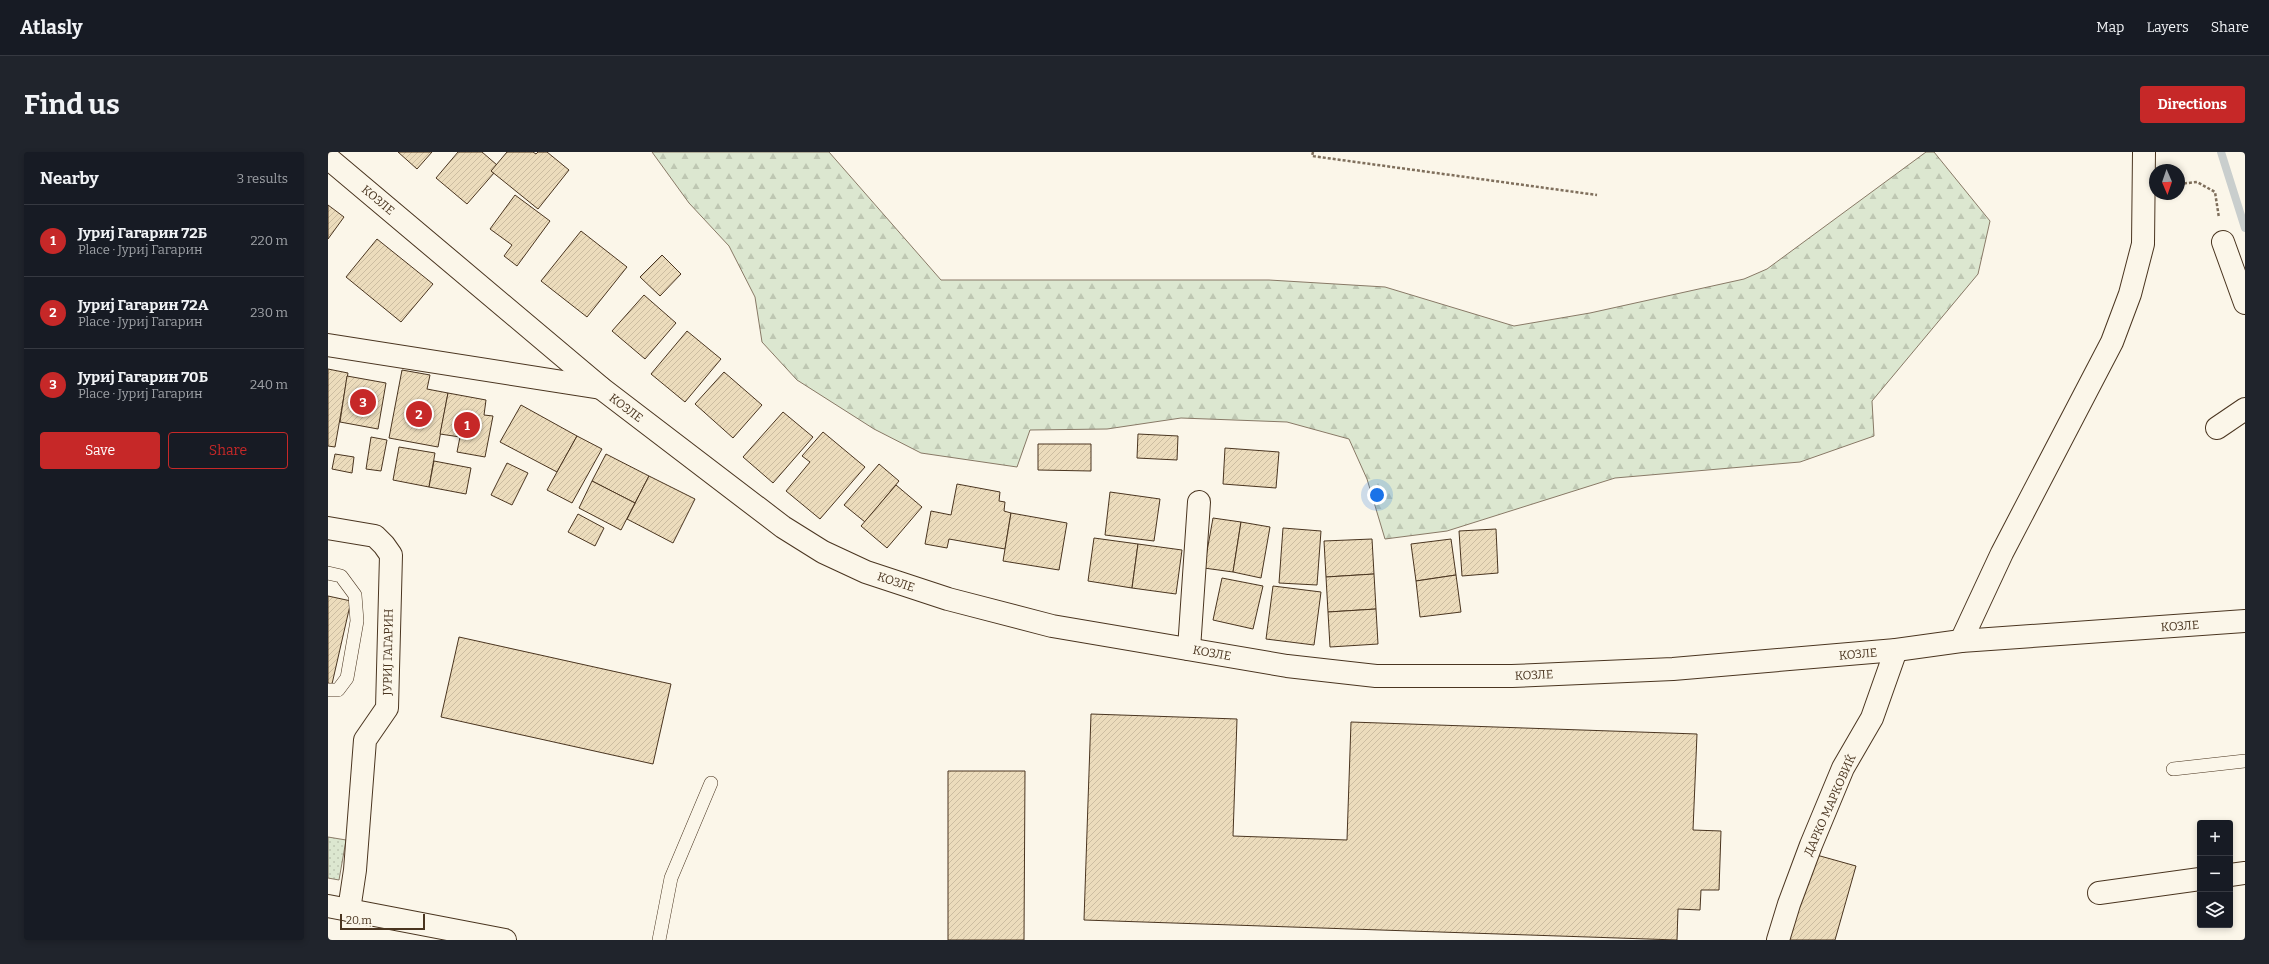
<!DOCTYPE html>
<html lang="en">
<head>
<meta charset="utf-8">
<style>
	body { margin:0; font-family:Bitter,serif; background:#20242c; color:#f1f3f6 }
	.controls { position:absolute; right:12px; bottom:12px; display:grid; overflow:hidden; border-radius:4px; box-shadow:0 2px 6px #0003 }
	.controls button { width:36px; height:36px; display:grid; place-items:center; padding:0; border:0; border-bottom:1px solid #363941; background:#171b24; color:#f1f3f6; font:20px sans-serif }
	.compass { position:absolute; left:1821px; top:12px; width:36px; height:36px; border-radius:50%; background:#171b24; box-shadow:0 2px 6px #0003; rotate:178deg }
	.scale { position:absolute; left:12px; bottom:10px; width:85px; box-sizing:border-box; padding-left:4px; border:2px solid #4a3520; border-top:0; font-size:11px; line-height:14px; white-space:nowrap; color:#4a3520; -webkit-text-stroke:3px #fbf6e9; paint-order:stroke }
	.you { position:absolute; left:1049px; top:343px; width:14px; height:14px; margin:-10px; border:3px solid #fff; border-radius:50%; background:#1a73e8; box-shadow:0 0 0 6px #1a73e833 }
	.badge { display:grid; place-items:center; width:26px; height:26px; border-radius:50%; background:#c62828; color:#fff; font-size:13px; font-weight:700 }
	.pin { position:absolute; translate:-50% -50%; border:2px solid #fff; box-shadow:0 1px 4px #0006 }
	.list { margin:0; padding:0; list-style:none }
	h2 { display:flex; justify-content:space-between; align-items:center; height:52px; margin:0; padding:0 16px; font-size:17px }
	h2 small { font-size:13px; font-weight:400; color:#9ea1a6 }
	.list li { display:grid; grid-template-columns:26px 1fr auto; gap:12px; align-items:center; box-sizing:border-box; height:72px; padding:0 16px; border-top:1px solid #363941 }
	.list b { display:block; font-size:15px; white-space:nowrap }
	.list p { margin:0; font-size:13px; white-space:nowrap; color:#9ea1a6 }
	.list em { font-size:13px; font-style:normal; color:#9ea1a6 }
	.actions { display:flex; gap:8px; padding:12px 16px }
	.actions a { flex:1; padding:9px 0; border:1px solid #c62828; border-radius:4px; text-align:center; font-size:14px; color:#c62828 }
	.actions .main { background:#c62828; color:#fff }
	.icon { flex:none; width:22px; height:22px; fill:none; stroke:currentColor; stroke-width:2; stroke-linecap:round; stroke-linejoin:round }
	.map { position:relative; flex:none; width:1917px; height:788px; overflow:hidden; border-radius:4px }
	header { display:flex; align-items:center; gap:24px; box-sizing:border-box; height:56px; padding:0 20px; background:#171b24; border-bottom:1px solid #363941 }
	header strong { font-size:19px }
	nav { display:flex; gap:22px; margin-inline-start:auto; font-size:14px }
	.intro { display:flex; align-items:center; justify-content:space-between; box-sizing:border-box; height:96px; padding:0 24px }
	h1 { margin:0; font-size:28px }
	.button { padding:10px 18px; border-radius:4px; background:#c62828; color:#fff; font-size:14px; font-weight:700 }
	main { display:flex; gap:24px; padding:0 24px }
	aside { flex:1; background:#171b24; border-radius:4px; box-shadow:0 2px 6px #0003 }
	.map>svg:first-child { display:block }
	.green { fill:url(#green-dots); stroke:#887966 }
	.forest { fill:url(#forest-firs); stroke:#887966 }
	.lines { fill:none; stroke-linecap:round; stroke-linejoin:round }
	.stream { stroke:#c9cecd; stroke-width:8 }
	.building { fill:url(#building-hatch); stroke:#4a3520 }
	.lane-casing { stroke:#4a3520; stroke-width:14 }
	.street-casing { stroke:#4a3520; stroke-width:24 }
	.secondary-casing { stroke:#4a3520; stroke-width:24 }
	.path { stroke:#7f6f5c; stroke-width:2.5; stroke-dasharray:3 2; stroke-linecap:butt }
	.lane { stroke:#fbf6e9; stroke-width:13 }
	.street { stroke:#fbf6e9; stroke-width:22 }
	.secondary { stroke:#fbf6e9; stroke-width:22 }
	.labels { text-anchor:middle; stroke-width:3; stroke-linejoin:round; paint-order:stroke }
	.street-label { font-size:12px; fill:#4a3520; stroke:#fbf6e9 }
</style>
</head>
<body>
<header>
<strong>Atlasly</strong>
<nav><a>Map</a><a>Layers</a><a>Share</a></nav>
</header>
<div class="intro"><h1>Find us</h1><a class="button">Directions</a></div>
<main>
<aside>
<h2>Nearby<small>3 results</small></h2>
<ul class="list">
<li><span class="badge">1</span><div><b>Јуриј Гагарин 72Б</b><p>Place · Јуриј Гагарин</p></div><em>220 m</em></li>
<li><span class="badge">2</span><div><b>Јуриј Гагарин 72А</b><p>Place · Јуриј Гагарин</p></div><em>230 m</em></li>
<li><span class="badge">3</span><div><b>Јуриј Гагарин 70Б</b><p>Place · Јуриј Гагарин</p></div><em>240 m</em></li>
</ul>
<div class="actions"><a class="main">Save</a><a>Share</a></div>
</aside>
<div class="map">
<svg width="1917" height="788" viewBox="0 0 1917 788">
	<defs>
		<pattern id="green-dots" width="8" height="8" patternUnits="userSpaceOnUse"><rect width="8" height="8" fill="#dce7d0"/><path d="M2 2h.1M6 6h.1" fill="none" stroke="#bec7b2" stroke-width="1.8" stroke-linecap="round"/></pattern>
		<pattern id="forest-firs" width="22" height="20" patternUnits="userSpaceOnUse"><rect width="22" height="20" fill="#dce7d0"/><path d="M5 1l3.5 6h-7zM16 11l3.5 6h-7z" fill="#bec7b2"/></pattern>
		<pattern id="building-hatch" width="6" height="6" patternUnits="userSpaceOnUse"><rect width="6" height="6" fill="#ecdcbc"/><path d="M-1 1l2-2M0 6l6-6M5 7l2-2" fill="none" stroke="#ccbda1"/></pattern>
	</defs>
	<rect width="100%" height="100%" fill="#fbf6e9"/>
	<polygon class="green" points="0,685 18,688 11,728 0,726"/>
	<polygon class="forest" points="324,0 501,0 613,128 941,128 1057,135 1186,174 1262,161 1416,127 1439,117 1598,0 1606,0 1662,69 1650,122 1544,249 1546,284 1472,310 1287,326 1119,379 1057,387 1039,327 1021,287 959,270 853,266 779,277 702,278 689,315 593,301 546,277 469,228 434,190 427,145 401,94 361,51"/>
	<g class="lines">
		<polyline class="stream" points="1893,0 1917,76"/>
	</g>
	<g class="building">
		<polygon points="70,0 104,0 89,17"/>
		<polygon points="130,0 154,0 169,13 163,19 166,21 139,52 108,26"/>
		<polygon points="179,0 205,0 208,2 210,0 219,0 241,18 210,57 163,19"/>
		<polygon points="187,43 222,69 189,114 176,104 184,93 162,77"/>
		<polygon points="0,53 16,65 0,87"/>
		<polygon points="253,79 299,115 259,165 213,129"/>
		<polygon points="49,87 105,132 73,170 18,125"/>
		<polygon points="334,103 353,122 332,144 312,125"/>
		<polygon points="316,143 348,171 317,207 284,179"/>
		<polygon points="359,179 393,207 357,250 323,222"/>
		<polygon points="0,217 20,221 7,295 0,294"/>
		<polygon points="74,218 102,223 99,237 120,241 110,295 61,286"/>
		<polygon points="396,220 434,253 405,286 367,252"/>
		<polygon points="19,224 58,231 50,277 12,270"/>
		<polygon points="120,241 158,248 156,263 165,264 157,305 129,300 132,285 112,282"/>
		<polygon points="193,253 249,284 229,320 172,290"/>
		<polygon points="455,260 485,285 445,331 415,305"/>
		<polygon points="495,280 537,315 492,367 458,339 482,310 474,304"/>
		<polygon points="810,282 850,284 849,308 809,306"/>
		<polygon points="249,284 274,297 244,351 219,338"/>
		<polygon points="43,285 59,288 53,319 38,317"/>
		<polygon points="710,292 763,292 763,319 710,318"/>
		<polygon points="71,295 107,301 101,335 65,328"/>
		<polygon points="897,296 951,300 948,336 895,332"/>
		<polygon points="7,302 26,305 24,321 4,317"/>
		<polygon points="278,302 321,324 307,351 264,329"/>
		<polygon points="106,309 143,316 138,342 101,335"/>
		<polygon points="179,311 200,321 184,353 163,343"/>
		<polygon points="551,312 571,329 537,370 516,353"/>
		<polygon points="321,324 367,347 345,391 299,367"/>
		<polygon points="264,329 307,351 293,378 251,356"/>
		<polygon points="629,332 672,340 671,349 677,350 676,359 683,361 677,397 621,387 619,396 597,392 603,359 623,363"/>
		<polygon points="568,333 594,355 559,396 533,374"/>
		<polygon points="782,340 832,347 826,389 777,383"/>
		<polygon points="683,361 739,371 731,418 675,409"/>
		<polygon points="250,362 276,376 267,394 240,380"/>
		<polygon points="885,366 913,370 905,420 876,416"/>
		<polygon points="913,370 942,375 933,426 905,420"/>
		<polygon points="955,376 993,379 989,433 951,431"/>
		<polygon points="1168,377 1170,421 1134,424 1131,379"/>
		<polygon points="766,386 810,392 804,436 760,429"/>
		<polygon points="1044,387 1046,422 998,425 996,389"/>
		<polygon points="1123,387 1128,423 1088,429 1083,392"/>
		<polygon points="810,392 854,398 848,442 804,436"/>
		<polygon points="1046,422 1048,457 1000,460 998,425"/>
		<polygon points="1128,423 1133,460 1092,465 1088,429"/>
		<polygon points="894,426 935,434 925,477 885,468"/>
		<polygon points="945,434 993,440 986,493 938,487"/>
		<polygon points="0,444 23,449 4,532 0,531"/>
		<polygon points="1048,457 1050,492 1002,495 1000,460"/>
		<polygon points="131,485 343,532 325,612 113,565"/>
		<polygon points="763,562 909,567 905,684 1019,688 1023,570 1369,582 1365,678 1393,679 1391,738 1373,738 1372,758 1350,757 1349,788 756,768"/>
		<polygon points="620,619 697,619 696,788 620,788"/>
		<polygon points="1485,702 1528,714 1507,788 1461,788"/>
	</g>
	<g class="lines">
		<defs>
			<g id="lane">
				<polyline points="0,421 13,424 27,443 29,469 19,526 10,538 0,538"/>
				<polyline points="1845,617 1917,609"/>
				<polyline points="331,788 343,726 383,631"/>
			</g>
			<g id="street">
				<polyline points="0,6 273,236 455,375 495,400 538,420 620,447 724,474 959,514 1048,524 1184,524 1345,517 1568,498 1633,489 1917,469"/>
				<polyline points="1895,90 1917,151"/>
				<polyline points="0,193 273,236"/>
				<polyline points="1889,276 1917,257"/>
				<polyline points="0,376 47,384 56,393 63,403 59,556 37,588 27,718 21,758"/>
				<polyline points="861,497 871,350"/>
				<polyline points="1902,723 1917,721"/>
				<polyline points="1771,741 1872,727"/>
				<polyline points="1450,788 1461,752 1483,693 1515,616 1544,566 1568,498"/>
			</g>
			<g id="secondary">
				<polyline points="1633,489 1674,401 1784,190 1802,142 1815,92 1816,0"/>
				<polyline points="0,754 177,788"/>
			</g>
		</defs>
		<use href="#lane" class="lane-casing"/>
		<use href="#street" class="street-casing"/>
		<use href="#secondary" class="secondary-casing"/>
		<g class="path">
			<polyline points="985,0 984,4 1269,43"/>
			<polyline points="1851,32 1869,30 1887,40 1891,66"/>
		</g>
		<use href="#lane" class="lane"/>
		<use href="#street" class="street"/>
		<use href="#secondary" class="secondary"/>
	</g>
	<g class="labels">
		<g class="street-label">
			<text transform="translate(50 48) rotate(40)" y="4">КОЗЛЕ</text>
			<text transform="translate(298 256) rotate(37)" y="4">КОЗЛЕ</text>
			<text transform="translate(568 430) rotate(18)" y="4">КОЗЛЕ</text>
			<text transform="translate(1852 474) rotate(-4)" y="4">КОЗЛЕ</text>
			<text transform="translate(60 500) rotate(-89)" y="4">ЈУРИЈ ГАГАРИН</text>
			<text transform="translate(884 501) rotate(10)" y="4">КОЗЛЕ</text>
			<text transform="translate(1530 502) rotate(-5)" y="4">КОЗЛЕ</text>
			<text transform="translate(1206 523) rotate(-3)" y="4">КОЗЛЕ</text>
			<text transform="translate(1502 653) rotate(-66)" y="4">ДАРКО МАРКОВИЌ</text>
		</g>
	</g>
</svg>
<div class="controls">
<button>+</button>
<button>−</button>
<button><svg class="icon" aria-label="layers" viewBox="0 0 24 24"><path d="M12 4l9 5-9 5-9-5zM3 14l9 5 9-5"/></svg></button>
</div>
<svg class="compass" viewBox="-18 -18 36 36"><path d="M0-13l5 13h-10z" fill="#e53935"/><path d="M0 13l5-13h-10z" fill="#9ea1a6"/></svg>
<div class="scale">20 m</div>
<div class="you"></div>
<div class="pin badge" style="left:139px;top:273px">1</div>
<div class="pin badge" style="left:91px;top:262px">2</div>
<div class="pin badge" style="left:35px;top:250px">3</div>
</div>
</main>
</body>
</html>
